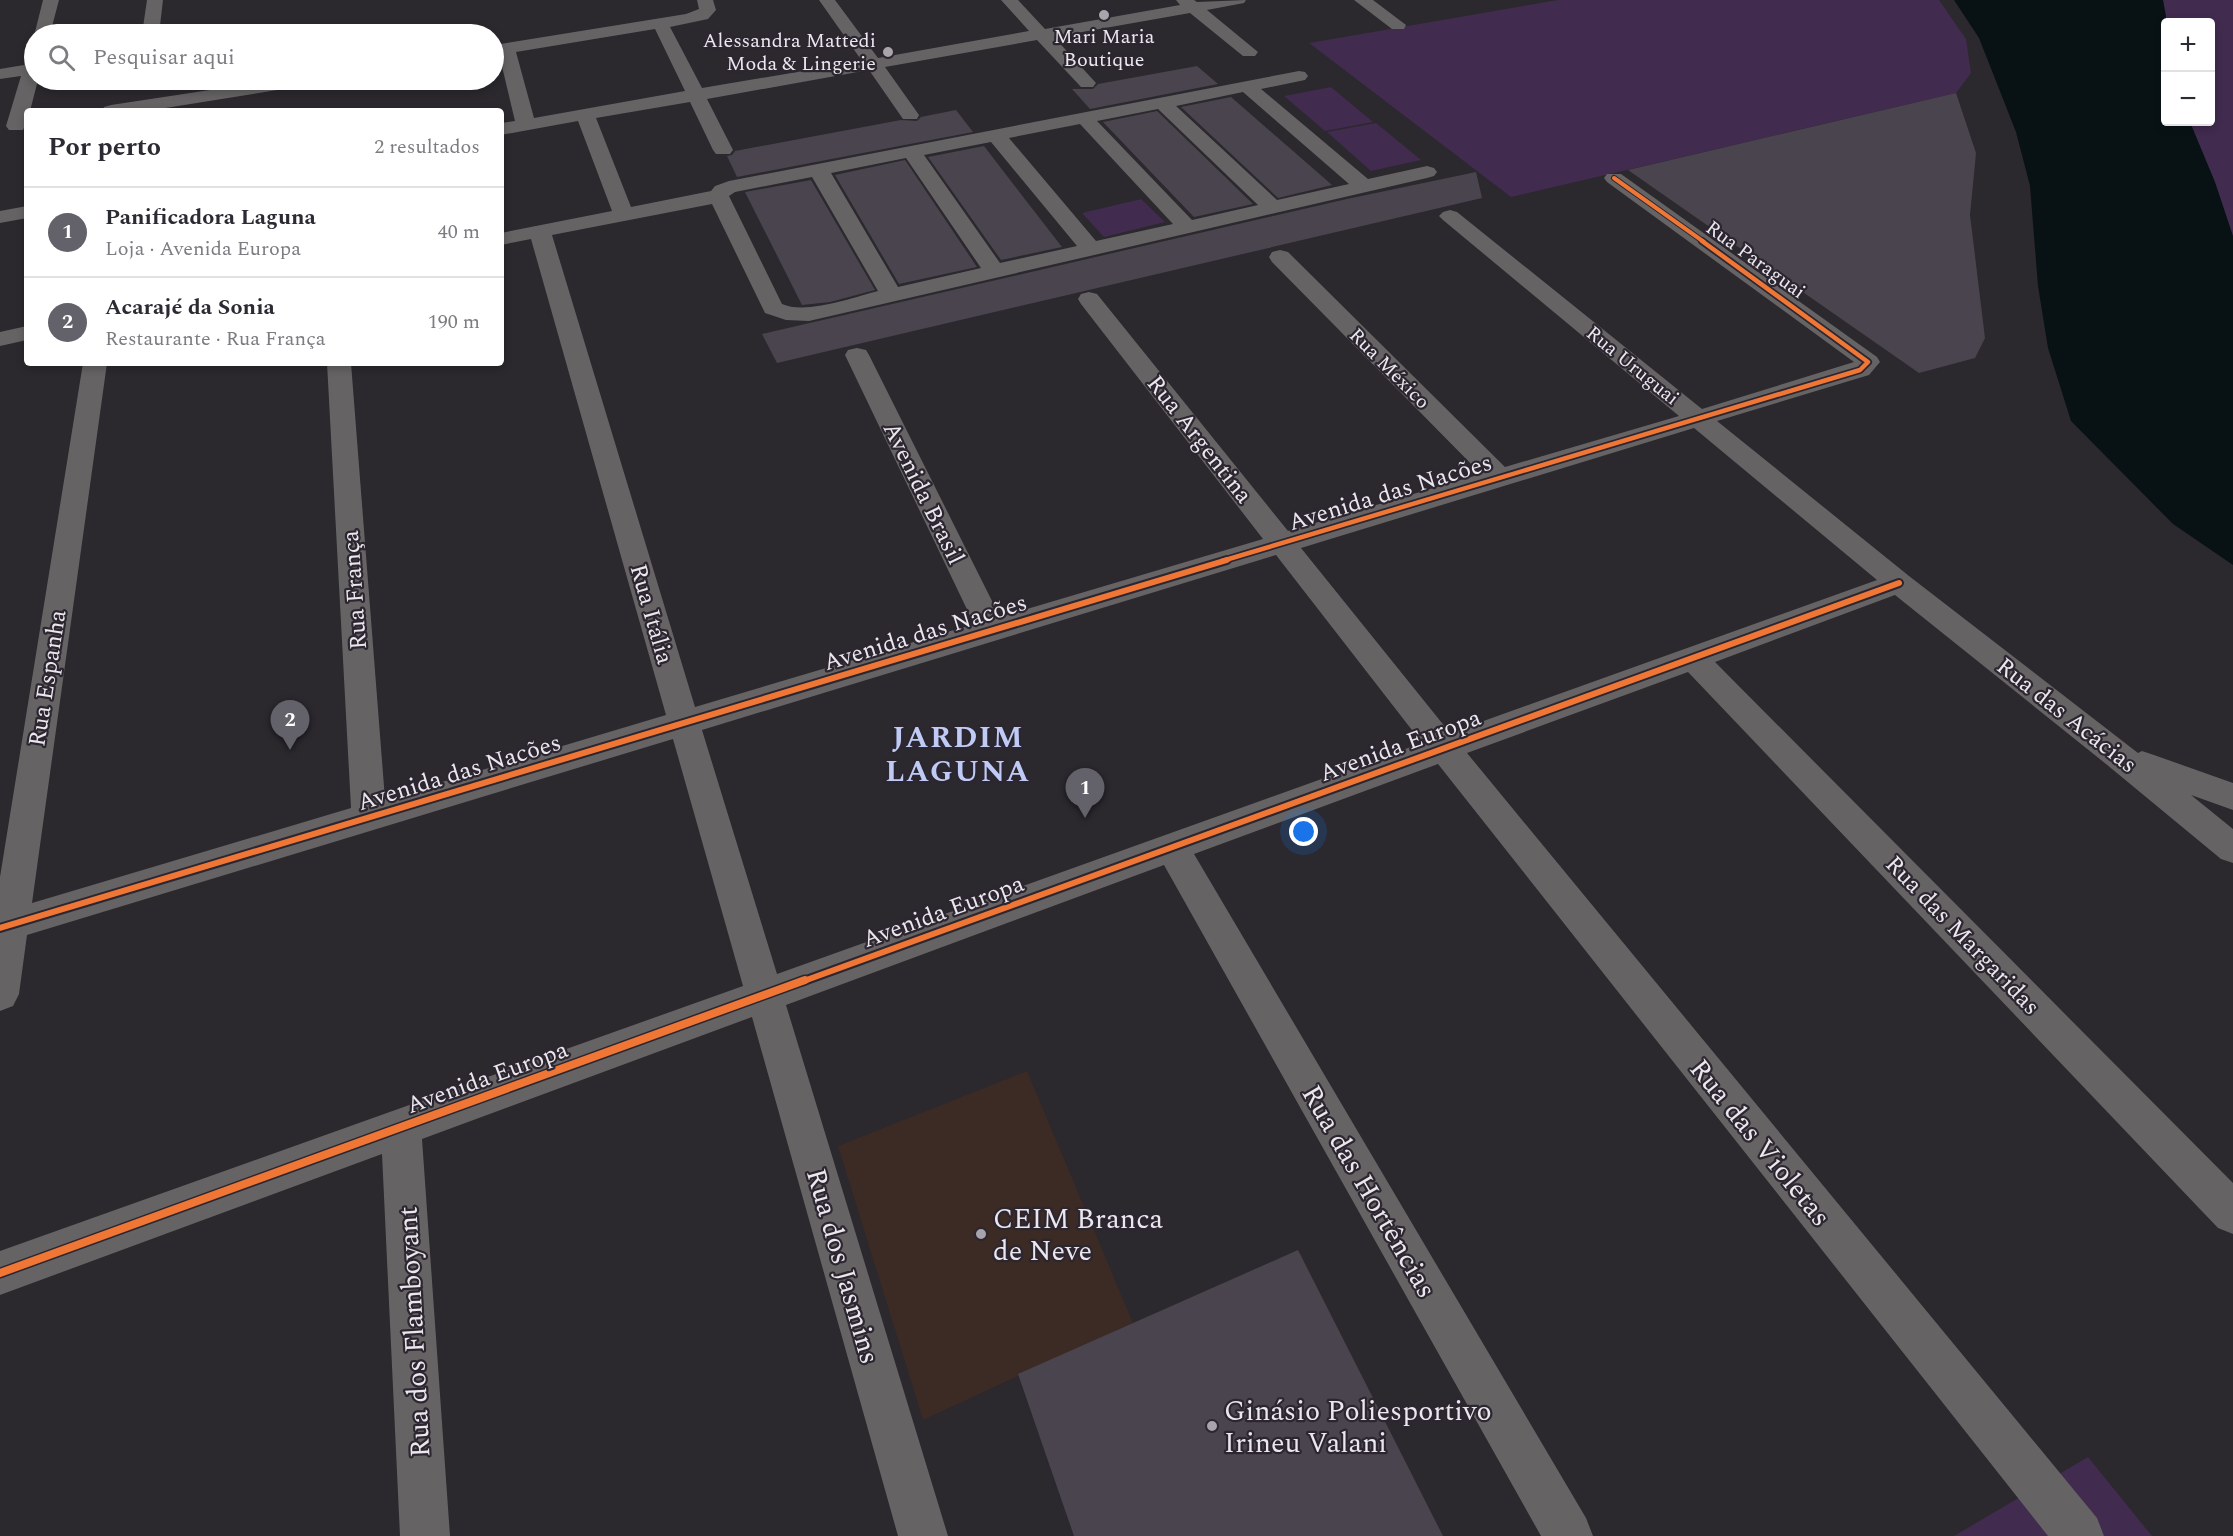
<!DOCTYPE html>
<html lang="pt">
<head>
<meta charset="utf-8">
<style>
	body { margin:0; font-family:Spectral,serif; background:#f2f2f3; color:#2b2b33 }
	.controls { position:absolute; right:18px; top:18px; display:grid; overflow:hidden; border-radius:6px; box-shadow:0 3px 9px #0003 }
	.controls button { width:54px; height:54px; display:grid; place-items:center; padding:0; border:0; border-bottom:2px solid #e1e1e2; background:#fff; color:#2b2b33; font:30px sans-serif }
	.you { position:absolute; left:1304px; top:832px; width:21px; height:21px; margin:-15px; border:4px solid #fff; border-radius:50%; background:#1a73e8; box-shadow:0 0 0 9px #1a73e833 }
	.badge { display:grid; place-items:center; width:39px; height:39px; border-radius:50%; background:#636169; color:#fff; font-size:20px; font-weight:700 }
	.pin { position:absolute; translate:-50% -50px; filter:drop-shadow(0 2px 3px #0008) }
	.pin::after { content:''; position:absolute; top:32px; width:21px; height:18px; background:inherit; clip-path:polygon(0 0,100% 0,50% 100%) }
	.list { margin:0; padding:0; list-style:none }
	h2 { display:flex; justify-content:space-between; align-items:center; height:78px; margin:0; padding:0 24px; font-size:26px }
	h2 small { font-size:20px; font-weight:400; color:#7c7c81 }
	.list li { display:grid; grid-template-columns:39px 1fr auto; gap:18px; align-items:center; box-sizing:border-box; height:90px; padding:0 24px; border-top:2px solid #e1e1e2 }
	.list b { display:block; font-size:22px; white-space:nowrap }
	.list p { margin:0; font-size:20px; white-space:nowrap; color:#7c7c81 }
	.list em { font-size:20px; font-style:normal; color:#7c7c81 }
	.icon { flex:none; width:33px; height:33px; fill:none; stroke:currentColor; stroke-width:2; stroke-linecap:round; stroke-linejoin:round }
	.map { position:relative; flex:none; width:2233px; height:1536px; overflow:hidden }
	.search { position:absolute; background:#fff; box-shadow:0 3px 9px #0003; left:24px; top:24px; width:480px; height:66px; display:flex; align-items:center; gap:15px; box-sizing:border-box; padding:0 21px; border-radius:33px; color:#7c7c81; font-size:22px }
	.panel { position:absolute; background:#fff; box-shadow:0 3px 9px #0003; left:24px; top:108px; width:480px; height:258px; border-radius:6px }
	.map>svg:first-child { display:block }
	.education { fill:#3b2b24 }
	.green { fill:#412b4f }
	.water { fill:#081215 }
	.building { fill:#4a444f }
	.lines { fill:none; stroke-linecap:round; stroke-linejoin:round }
	.minor { fill:#656363; fill-rule:evenodd }
	.cycleway-far3-casing { stroke:#2c2630; stroke-width:6 }
	.cycleway-far2-casing { stroke:#2c2630; stroke-width:8 }
	.cycleway-far1-casing { stroke:#2c2630; stroke-width:10 }
	.cycleway-casing { stroke:#2c2630; stroke-width:11 }
	.cycleway-far3 { stroke:#f07635; stroke-width:4 }
	.cycleway-far2 { stroke:#f07635; stroke-width:4.5 }
	.cycleway-far1 { stroke:#f07635; stroke-width:6 }
	.cycleway { stroke:#f07635; stroke-width:8 }
	.poi-dot { fill:#a8a4ab; stroke:#2c2630; stroke-width:2 }
	.labels { text-anchor:middle; stroke-width:4.5; stroke-linejoin:round; paint-order:stroke }
	.far-poi-label { font-size:20px; fill:#ebe7ee; stroke:#2c2630 }
	.far-street-label { font-size:20px; fill:#ebe7ee; stroke:#2c2630 }
	.street-label { font-size:24px; fill:#ebe7ee; stroke:#2c2630 }
	.near-street-label { font-size:28px; fill:#ebe7ee; stroke:#2c2630 }
	.near-poi-label { font-size:28px; fill:#ebe7ee; stroke:#2c2630; text-anchor:start }
	.district-label { font-size:30px; font-weight:bold; letter-spacing:1.5px; fill:#bfcbf5; stroke:#2c2630 }
</style>
</head>
<body>
<div class="map">
<svg width="2233" height="1536" viewBox="0 0 2233 1536">
	<rect width="100%" height="100%" fill="#2b282e"/>
	<polygon class="education" points="1027,1071 1133,1323 923,1420 838,1146"/>
	<g class="green">
		<polygon points="1558,0 1939,0 1966,39 1971,73 1956,93 1511,197 1309,43"/>
		<path d="M2163,0H2233V244L2189,122H2210V22H2166L2165,57C2159,39 2166,19 2163,0Z"/>
		<polygon points="1331,87 1373,122 1325,131 1284,96"/>
		<polygon points="1376,123 1421,160 1371,171 1327,132"/>
		<polygon points="1141,199 1165,222 1104,237 1082,213"/>
		<polygon points="2088,1457 2152,1536 1954,1536"/>
	</g>
	<polygon class="water" points="1954,0 2163,0 2166,16 2162,47 2165,57 2166,122 2190,122 2215,182 2233,236 2233,565 2173,524 2071,421 2048,348 2038,286 2030,186 2016,132 1979,38"/>
	<g class="building">
		<polygon points="1197,66 1218,84 1090,109 1072,89 1093,89 1098,84"/>
		<polygon points="1956,93 1976,153 1970,215 1985,338 1975,358 1919,373 1628,170"/>
		<polygon points="1231,97 1277,137 1332,185 1278,198 1181,107"/>
		<polygon points="956,110 973,132 737,177 727,156 732,155 735,151 901,120 917,121 921,117"/>
		<polygon points="1157,111 1253,204 1194,217 1103,122"/>
		<polygon points="984,146 1024,198 1062,247 1001,260 928,157"/>
		<polygon points="905,160 977,267 899,284 835,175"/>
		<polygon points="1476,172 1482,198 777,363 762,334 1347,199"/>
		<polygon points="811,180 875,290 830,302 802,305 745,192"/>
		<polygon points="1298,1250 1443,1536 1074,1536 1018,1374"/>
	</g>
	<g class="lines">
		<g class="minor">
			<polygon points="43,0 59,0 50,34 34,36"/>
			<polygon points="147,0 163,0 159,34 142,34"/>
			<path d="M697,0H713L716,10L708,19L670,27L702,88L862,61L819,0H835L878,58L1029,31L1001,0H1018L1045,29L1180,5L1176,0H1194L1197,2L1246,0L1244,3L1207,10L1258,52L1255,56H1243L1190,13L1054,37L1096,83L1093,87H1081L1037,40L885,67L919,115L917,119H903L869,70L707,99L733,150L730,154H716L713,150L690,102L596,118L631,207L711,191L715,186L729,181L1299,71L1305,72L1308,76L1305,80L1261,89L1368,179L1427,166L1434,168L1437,172L1434,176L1427,178L809,321L786,320L765,313L712,204L552,235L695,707L974,624L845,355L848,350L857,348L866,350L869,355L1000,617L1263,539L1081,304L1078,299L1081,294L1089,292L1097,294L1288,531L1481,474L1272,262L1269,257L1272,252L1280,250L1288,252L1505,467L1679,416L1443,220L1439,216L1443,212L1450,210L1457,212L1702,409L1854,362L1607,182L1604,178L1607,174H1621L1877,357L1880,362L1869,375L1717,421L1909,576L2138,753L2142,751L2154,755L2233,783V810L2191,795L2233,829V863L2221,859L2106,764L1895,595L1715,662L2233,1183V1234L2218,1228L1688,672L1467,753L2097,1518L2104,1536H2048L1438,764L1194,854L1586,1518L1593,1536H1541L1164,865L786,1005L948,1536H898L752,1017L422,1139L450,1536H400L382,1154L0,1295V1251L743,986L673,739L27,935L19,994L13,1006L0,1011V877L83,363H107L32,903L351,808L327,363H351L385,799L666,715L531,239L501,245V233L612,211L578,121L501,135V123L515,121L499,54L494,55V45L686,14L699,9ZM655,29L685,91L534,118L516,52ZM1243,92L1349,184L1277,200L1176,106ZM1158,109L1258,205L1192,220L1097,121ZM1080,124L1173,224L1096,241L1009,138ZM991,142L1077,246L1000,263L924,155ZM906,158L981,268L898,287L831,173ZM812,177L878,291C854,297 806,315 782,304L729,196L735,192ZM1694,428L1877,580L1450,733L1301,548ZM1276,555L1422,743L777,974L702,730Z"/>
			<polygon points="1354,0 1373,0 1406,25 1404,29 1392,29"/>
			<polygon points="34,56 34,80 38,80 30,111 27,111 27,121 23,130 9,130 6,126 21,76 0,79 0,69 24,65 28,57"/>
			<polygon points="276,80 317,80 314,84 308,85 147,111 102,111 104,107 111,105"/>
			<polygon points="27,206 27,218 0,223 0,211"/>
			<polygon points="27,326 27,340 0,346 0,332"/>
		</g>
		<defs>
			<polyline id="cycleway-far3" points="1614,178 1704,242"/>
			<polyline id="cycleway-far2" points="1222,561 1860,370 1868,362 1702,241"/>
			<g id="cycleway-far1">
				<polyline points="0,928 1227,560"/>
				<polyline points="801,982 1899,583"/>
			</g>
			<polyline id="cycleway" points="0,1273 805,980"/>
		</defs>
		<use href="#cycleway-far3" class="cycleway-far3-casing"/>
		<use href="#cycleway-far2" class="cycleway-far2-casing"/>
		<use href="#cycleway-far1" class="cycleway-far1-casing"/>
		<use href="#cycleway" class="cycleway-casing"/>
		<use href="#cycleway-far3" class="cycleway-far3"/>
		<use href="#cycleway-far2" class="cycleway-far2"/>
		<use href="#cycleway-far1" class="cycleway-far1"/>
		<use href="#cycleway" class="cycleway"/>
	</g>
	<g class="poi-dot">
		<circle cx="1104" cy="15" r="6"/>
		<circle cx="888" cy="52" r="6"/>
		<circle cx="981" cy="1234" r="6"/>
		<circle cx="1212" cy="1426" r="6"/>
	</g>
	<g class="labels">
		<g class="far-poi-label">
			<text x="1104" y="43">Mari Maria<tspan x="1104" dy="23">Boutique</tspan></text>
			<text x="876" y="47" text-anchor="end">Alessandra Mattedi<tspan x="876" dy="23">Moda &amp; Lingerie</tspan></text>
		</g>
		<g class="far-street-label">
			<text transform="translate(1756 259) rotate(36)" y="7">Rua Paraguai</text>
			<text transform="translate(1633 365) rotate(39)" y="7">Rua Uruguai</text>
			<text transform="translate(1390 368) rotate(45)" y="7">Rua México</text>
		</g>
		<g class="street-label">
			<text transform="translate(1200 439) rotate(52)" y="8">Rua Argentina</text>
			<text transform="translate(1390 492) rotate(-17)" y="8">Avenida das Nacões</text>
			<text transform="translate(924 493) rotate(64)" y="8">Avenida Brasil</text>
			<text transform="translate(354 590) rotate(-94)" y="8">Rua França</text>
			<text transform="translate(652 614) rotate(74)" y="8">Rua Itália</text>
			<text transform="translate(925 632) rotate(-17)" y="8">Avenida das Nacões</text>
			<text transform="translate(47 678) rotate(-81)" y="8">Rua Espanha</text>
			<text transform="translate(2067 715) rotate(38)" y="8">Rua das Acácias</text>
			<text transform="translate(1400 745) rotate(-20)" y="8">Avenida Europa</text>
			<text transform="translate(459 772) rotate(-17)" y="8">Avenida das Nacões</text>
			<text transform="translate(943 911) rotate(-20)" y="8">Avenida Europa</text>
			<text transform="translate(1963 935) rotate(46)" y="8">Rua das Margaridas</text>
			<text transform="translate(487 1077) rotate(-20)" y="8">Avenida Europa</text>
		</g>
		<g class="near-street-label">
			<text transform="translate(1761 1142) rotate(51)" y="10">Rua das Violetas</text>
			<text transform="translate(1370 1191) rotate(60)" y="10">Rua das Hortências</text>
			<text transform="translate(844 1266) rotate(74)" y="10">Rua dos Jasmins</text>
			<text transform="translate(413 1332) rotate(-93)" y="10">Rua dos Flamboyant</text>
		</g>
		<g class="near-poi-label">
			<text x="993" y="1228">CEIM Branca<tspan x="993" dy="32">de Neve</tspan></text>
			<text x="1224" y="1420">Ginásio Poliesportivo<tspan x="1224" dy="32">Irineu Valani</tspan></text>
		</g>
		<g class="district-label">
			<text x="958" y="747">JARDIM<tspan x="958" dy="34">LAGUNA</tspan></text>
		</g>
	</g>
</svg>
<div class="controls">
<button>+</button>
<button>−</button>
</div>
<div class="you"></div>
<div class="pin badge" style="left:1085px;top:818px">1</div>
<div class="pin badge" style="left:290px;top:750px">2</div>
<div class="search"><svg class="icon" aria-label="search" viewBox="0 0 24 24"><circle cx="10" cy="10" r="6"/><path d="M15 15l6 6"/></svg>Pesquisar aqui</div>
<section class="panel">
<h2>Por perto<small>2 resultados</small></h2>
<ul class="list">
<li><span class="badge">1</span><div><b>Panificadora Laguna</b><p>Loja · Avenida Europa</p></div><em>40 m</em></li>
<li><span class="badge">2</span><div><b>Acarajé da Sonia</b><p>Restaurante · Rua França</p></div><em>190 m</em></li>
</ul>
</section>
</div>
</body>
</html>
